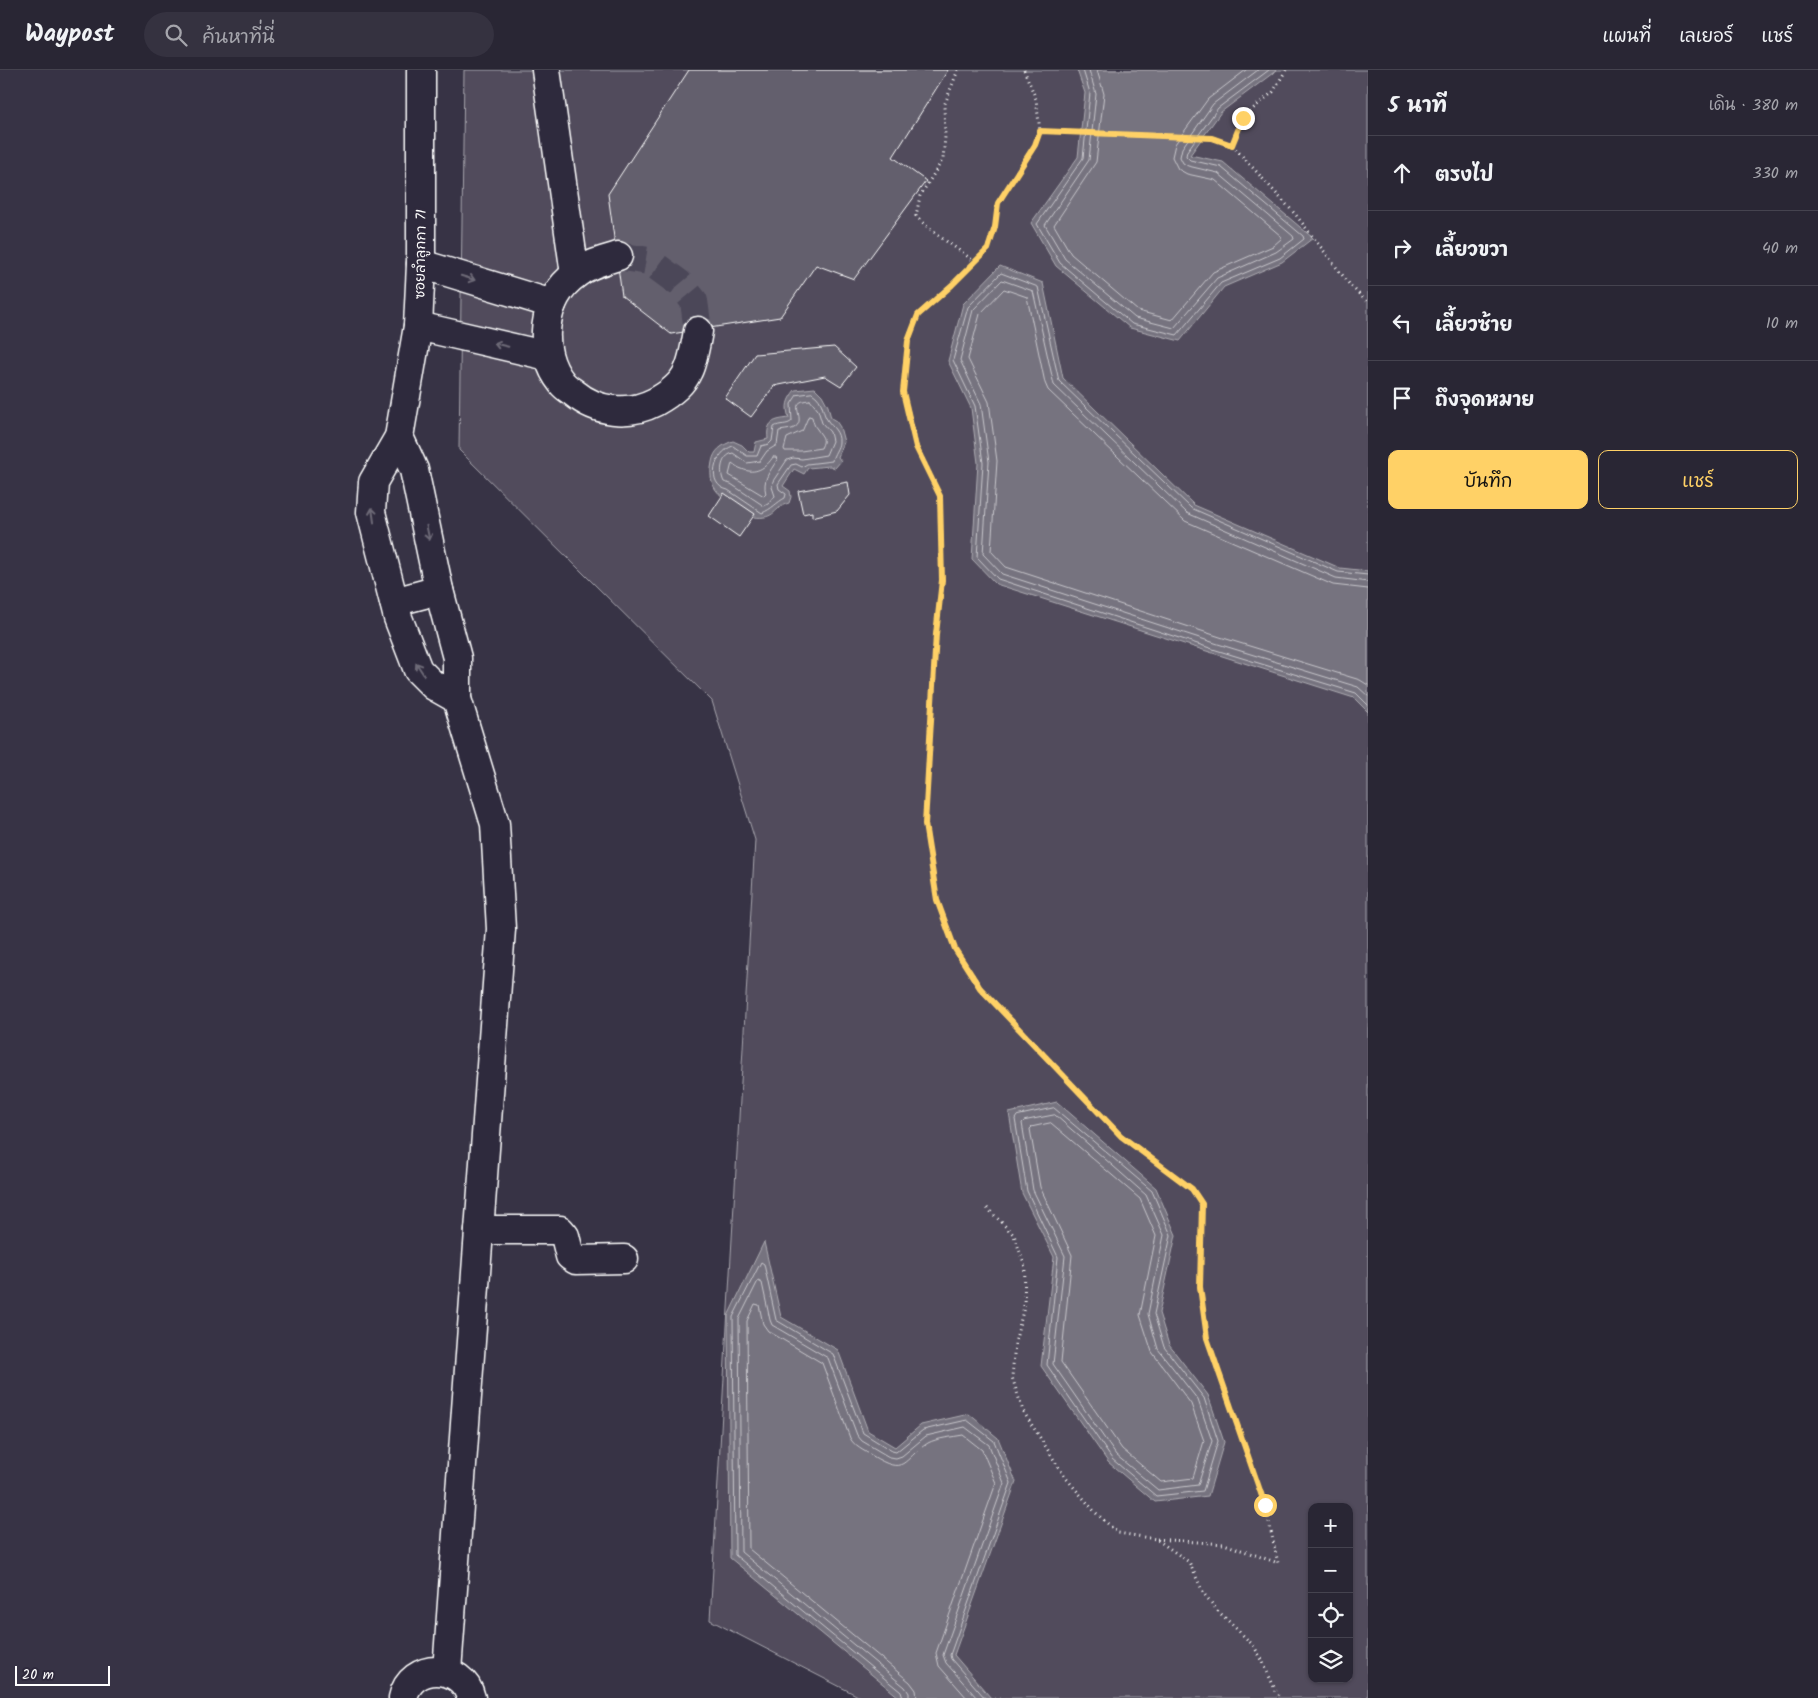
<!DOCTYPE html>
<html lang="th">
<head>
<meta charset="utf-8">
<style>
	body { margin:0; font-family:Kalam,"Playpen Sans Thai",sans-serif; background:#353240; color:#f1f3f6 }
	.controls { position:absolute; right:15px; bottom:15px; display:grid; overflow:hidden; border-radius:10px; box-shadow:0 1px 4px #0004 }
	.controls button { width:45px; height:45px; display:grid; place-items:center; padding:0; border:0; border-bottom:1px solid #45434f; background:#292634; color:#f1f3f6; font:25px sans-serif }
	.scale { position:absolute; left:15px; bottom:12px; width:95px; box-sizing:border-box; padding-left:5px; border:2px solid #fff; border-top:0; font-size:14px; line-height:18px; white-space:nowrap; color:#fff; -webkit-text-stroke:4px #2f2a3d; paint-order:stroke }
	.stop { position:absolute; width:15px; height:15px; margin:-11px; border:4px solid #ffd166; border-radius:50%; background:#fff }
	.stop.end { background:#ffd166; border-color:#fff; box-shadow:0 1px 5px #0008 }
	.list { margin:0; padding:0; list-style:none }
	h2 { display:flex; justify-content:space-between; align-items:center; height:65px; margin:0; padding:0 20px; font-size:21px }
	h2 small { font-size:16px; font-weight:400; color:#a5a5ac }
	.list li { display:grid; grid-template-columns:32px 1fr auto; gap:15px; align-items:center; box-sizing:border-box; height:75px; padding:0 20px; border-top:1px solid #45434f }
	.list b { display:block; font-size:19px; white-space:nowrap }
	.list em { font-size:16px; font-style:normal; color:#a5a5ac }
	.actions { display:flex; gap:10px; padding:15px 20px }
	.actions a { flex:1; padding:11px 0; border:1px solid #ffd166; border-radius:10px; text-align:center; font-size:18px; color:#ffd166 }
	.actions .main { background:#ffd166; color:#111 }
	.icon { flex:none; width:28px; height:28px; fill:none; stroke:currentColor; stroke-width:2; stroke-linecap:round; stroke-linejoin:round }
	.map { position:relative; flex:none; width:1368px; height:1628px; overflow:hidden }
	header { display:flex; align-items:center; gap:30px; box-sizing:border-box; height:70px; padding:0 25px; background:#292634; border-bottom:1px solid #45434f }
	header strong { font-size:24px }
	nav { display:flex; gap:28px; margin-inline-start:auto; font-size:18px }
	.search { width:350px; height:45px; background:#353240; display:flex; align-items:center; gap:12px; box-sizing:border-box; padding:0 18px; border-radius:28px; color:#a5a5ac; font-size:19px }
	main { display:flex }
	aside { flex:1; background:#292634 }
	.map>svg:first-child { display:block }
	.green { fill:#514c5c; stroke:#a8a6ae; fill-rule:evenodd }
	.water { fill:#76737f; stroke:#adabb2 }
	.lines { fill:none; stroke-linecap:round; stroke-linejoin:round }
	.shore { stroke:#c8c7cc; stroke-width:1 }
	.building { fill:#635f6d; stroke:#fff }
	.minor-tunnel { stroke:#4b4758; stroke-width:28; stroke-dasharray:28 14; stroke-linecap:butt }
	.minor-casing { stroke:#fff; stroke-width:31 }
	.path { stroke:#fff; stroke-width:3; stroke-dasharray:1 4; stroke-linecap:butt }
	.minor { stroke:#2f2a3d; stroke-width:28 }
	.oneway { stroke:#6d6a77 }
	.route { stroke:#ffd166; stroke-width:6 }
	.labels { text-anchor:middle; stroke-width:5; stroke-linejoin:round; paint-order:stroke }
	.street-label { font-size:14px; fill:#fff; stroke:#2f2a3d }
</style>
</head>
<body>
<header>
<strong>Waypost</strong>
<div class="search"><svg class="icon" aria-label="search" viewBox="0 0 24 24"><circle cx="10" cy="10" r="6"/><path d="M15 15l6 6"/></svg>ค้นหาที่นี่</div>
<nav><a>แผนที่</a><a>เลเยอร์</a><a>แชร์</a></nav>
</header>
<main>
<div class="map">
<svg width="1368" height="1628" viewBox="0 0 1368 1628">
	<rect width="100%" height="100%" fill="#373345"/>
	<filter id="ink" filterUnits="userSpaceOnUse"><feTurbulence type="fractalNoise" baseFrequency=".02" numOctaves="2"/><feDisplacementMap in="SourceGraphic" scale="10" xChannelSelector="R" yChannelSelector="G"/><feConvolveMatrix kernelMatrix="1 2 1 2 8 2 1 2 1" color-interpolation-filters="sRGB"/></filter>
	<g filter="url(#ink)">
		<path class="green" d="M464,0H1368V1628H862L710,1550L755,770L712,631L459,380ZM1312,1437H1349V1609H1312Z"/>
		<g class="water">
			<polygon points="1077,0 1277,0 1221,42 1190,85 1223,92 1313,168 1282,192 1224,217 1180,271 1130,258 1056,196 1031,153 1078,87 1085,23"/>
			<polygon points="1000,196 1043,213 1063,308 1194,435 1340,498 1368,501 1368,642 1354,628 996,514 972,489 978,393 971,338 948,291 963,234"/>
			<path d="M815,318L822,325L828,336L831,348L836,351L840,357L844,372L838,387L841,391L835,398L830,396L808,398L804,404L794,399L783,416L790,421L791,427L789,433C773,437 777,450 753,447L755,444C730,431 705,426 712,392C714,380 722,375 733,371L742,375L749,382H754L756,372L768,369C766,351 774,350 789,348C785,336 787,330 795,320Z"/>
			<polygon points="1057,1032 1156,1118 1176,1165 1159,1243 1169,1275 1208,1325 1224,1372 1208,1426 1155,1432 1108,1392 1041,1296 1054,1187 1022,1123 1009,1043"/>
			<polygon points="764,1172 781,1247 838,1280 868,1361 895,1377 921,1355 969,1344 998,1368 1016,1412 954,1585 991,1628 900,1628 730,1488 728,1246"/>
		</g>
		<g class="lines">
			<g class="shore">
				<polyline points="1083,0 1090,23 1083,88 1037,154 1060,193 1132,254 1177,265 1221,213 1280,188 1304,169 1303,166 1221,97 1190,90 1186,86 1187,81 1218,38 1269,0"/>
				<polyline points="1089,0 1096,24 1089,90 1045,155 1065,189 1135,248 1174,258 1217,208 1276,182 1294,169 1293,166 1218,103 1188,96 1183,93 1180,87 1182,78 1213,34 1258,0"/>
				<polyline points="1097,0 1104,24 1096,92 1054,155 1071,184 1138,241 1172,250 1213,202 1273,176 1282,168 1281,166 1215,110 1187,104 1178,99 1172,87 1175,74 1208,29 1246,0"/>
				<path d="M812,323C825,331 821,342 828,351C832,357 840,362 839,372C839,378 833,384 832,391L807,394L802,397L796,394L791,395L778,414L779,419L786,424L785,428C777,432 772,439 762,443L728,420C705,415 714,382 733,376L747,386H757L761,376L769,374L772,371L774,357C780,353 787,356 792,351L791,334L797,325Z"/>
				<path d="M810,330L818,340L822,353L830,362L832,371L826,385L802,389L793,388L787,390L773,411L772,417L775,426L768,434L764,436L731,414L724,412C719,402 721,386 733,383L747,393L760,391L767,381L777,375L779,361C783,360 788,360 792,359C811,351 783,331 810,330Z"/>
				<path d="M809,346L812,347C813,351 814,356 817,359C822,367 826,368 821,378L801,381H785L784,379L787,368L802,361Z"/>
				<path d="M773,387H776L777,390C770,402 762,409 766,424L764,426L729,405L732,393C735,395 738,398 742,399C755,405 766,398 773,387Z"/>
				<polyline points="1368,505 1338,502 1191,438 1059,311 1038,217 1001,203 968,237 953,290 975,336 983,393 977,487 998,509 1216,580 1356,623 1368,635"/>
				<polyline points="1368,512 1336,508 1187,443 1054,315 1033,221 1002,210 973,240 960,290 981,334 989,392 983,484 1002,504 1218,574 1358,617 1368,626"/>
				<polyline points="1368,519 1333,515 1185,451 1048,320 1045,313 1027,227 1004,219 980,244 968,289 989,332 997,391 991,481 1006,497 1220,567 1360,610 1368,615"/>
				<polygon points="1054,1038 1152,1121 1171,1165 1154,1244 1164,1277 1204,1328 1218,1371 1203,1421 1156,1426 1112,1389 1047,1295 1058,1187 1027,1121 1015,1049 1017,1046"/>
				<polygon points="1055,1045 1146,1125 1164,1165 1148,1244 1158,1279 1198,1330 1212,1371 1198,1415 1158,1420 1116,1385 1053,1294 1065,1186 1033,1120 1022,1053 1024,1051"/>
				<polygon points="1051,1053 1140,1129 1156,1166 1140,1245 1152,1282 1191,1334 1204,1371 1193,1408 1161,1412 1122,1379 1061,1292 1072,1185 1040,1117 1030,1059 1032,1057"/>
				<polyline points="903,1628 901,1622 735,1485 733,1247 761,1192 764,1194 776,1250 833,1284 863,1363 892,1381 896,1382 923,1360 967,1350 994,1371 1011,1413 950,1585 951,1589 985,1628"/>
				<polyline points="909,1628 909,1623 905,1617 741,1482 739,1249 758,1211 762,1213 770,1250 772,1255 828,1288 857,1365 862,1371 889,1387 896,1388 902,1386 926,1366 965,1357 989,1375 1004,1413 943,1585 946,1593 977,1628"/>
				<path d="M917,1628L916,1620L910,1612L749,1479L747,1251L755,1234L759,1235L763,1254L768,1261L822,1293L850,1368C855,1377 863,1380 871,1385C907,1407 901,1390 928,1373C937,1368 953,1367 963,1365L982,1380L996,1413L936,1583L939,1596L967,1628"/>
			</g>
		</g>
		<g class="building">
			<polygon points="689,0 948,0 893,87 926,111 854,209 816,195 780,247 671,264 622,226 608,124"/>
			<polygon points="834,277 856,297 841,316 825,306 774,316 751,347 725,328 755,284"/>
			<polygon points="848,412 850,425 837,441 812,447 812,442 803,444 798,421"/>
			<polygon points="724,423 755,444 739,467 709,446"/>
		</g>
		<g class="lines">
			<polyline class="minor-tunnel" points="618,186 649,191 679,213 694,231 698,261"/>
			<defs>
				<g id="minor">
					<polyline points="421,0 421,194 418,256 399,367 373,412 371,442 398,548 418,600 434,616 457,629"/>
					<polyline points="546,0 575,204"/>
					<path d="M618,186C603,191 588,194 576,204C542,228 536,281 562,313C565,317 570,320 574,323C597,342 628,346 655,332C668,325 682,315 688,301C693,291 696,272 698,261"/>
					<polyline points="421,194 552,234"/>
					<polyline points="418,256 548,286"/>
					<polyline points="399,367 414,400 439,520 457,588 457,629 495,754 501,859 447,1601"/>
					<polyline points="394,532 439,520"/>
					<polyline points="479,1160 560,1160 565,1166 570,1186 576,1190 624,1189"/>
					<path d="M403,1628C410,1592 463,1592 471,1628"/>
				</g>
			</defs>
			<use href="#minor" class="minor-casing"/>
			<g class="path">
				<path d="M958,0L944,36L945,67L943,89L920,126L916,146C933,164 956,177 975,192"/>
				<polyline points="1024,0 1036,29 1040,61 1035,75 998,133 995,157 988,179 952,215 918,245 908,271 903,322 917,377 940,426 942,510 936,564 925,754 937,830 955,879 981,918 1121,1066 1192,1119 1202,1134 1200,1217 1207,1268 1265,1435 1278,1493 1224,1474 1156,1469"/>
				<polyline points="1286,0 1273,22 1243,47 1232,75 1296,145 1350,215 1368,233"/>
				<polyline points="1040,61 1212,68 1232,75"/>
				<polyline points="987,1138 1014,1165 1025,1197 1024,1237 1015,1273 1012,1307 1023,1341 1065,1407 1096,1443 1118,1463 1156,1469 1189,1492 1204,1524 1218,1541 1253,1575 1261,1588 1279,1628"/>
			</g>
			<use href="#minor" class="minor"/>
		</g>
		<defs><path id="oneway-shaft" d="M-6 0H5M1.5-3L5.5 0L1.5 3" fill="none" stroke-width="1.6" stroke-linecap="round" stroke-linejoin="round" transform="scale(1.25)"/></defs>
		<g class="oneway">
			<use href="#oneway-shaft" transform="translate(468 208) rotate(17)"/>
			<use href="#oneway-shaft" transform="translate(501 275) rotate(-167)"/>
			<use href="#oneway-shaft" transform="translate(373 445) rotate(-98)"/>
			<use href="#oneway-shaft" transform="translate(428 463) rotate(78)"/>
			<use href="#oneway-shaft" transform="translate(420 599) rotate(-123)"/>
		</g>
	</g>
	<g class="lines" filter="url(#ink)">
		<polyline class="route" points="1243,48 1232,75 1212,68 1040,61 1035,75 998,133 995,157 988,179 952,215 918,245 908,271 903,322 916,377 940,426 942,510 936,564 925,754 937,830 955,879 980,918 1121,1066 1192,1119 1202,1134 1200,1217 1207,1268 1265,1435"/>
	</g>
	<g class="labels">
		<g class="street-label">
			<text transform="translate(420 184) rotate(-89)" y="5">ซอยลำลูกกา 71</text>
		</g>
	</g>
</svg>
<div class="controls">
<button>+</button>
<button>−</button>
<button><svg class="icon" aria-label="locate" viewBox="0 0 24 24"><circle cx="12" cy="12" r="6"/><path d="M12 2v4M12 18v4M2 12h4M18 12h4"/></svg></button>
<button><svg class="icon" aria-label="layers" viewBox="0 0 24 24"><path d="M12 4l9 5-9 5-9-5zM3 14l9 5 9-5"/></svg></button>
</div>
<div class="scale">20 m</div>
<div class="stop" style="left:1265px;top:1435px"></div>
<div class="stop end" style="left:1243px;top:48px"></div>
</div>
<aside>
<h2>5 นาที<small>เดิน · 380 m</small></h2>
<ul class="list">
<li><svg class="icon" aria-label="ahead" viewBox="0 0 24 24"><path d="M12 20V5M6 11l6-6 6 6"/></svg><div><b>ตรงไป</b></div><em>330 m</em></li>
<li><svg class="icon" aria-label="right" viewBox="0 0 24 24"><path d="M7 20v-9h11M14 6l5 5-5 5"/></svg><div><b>เลี้ยวขวา</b></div><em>40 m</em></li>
<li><svg class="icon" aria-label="left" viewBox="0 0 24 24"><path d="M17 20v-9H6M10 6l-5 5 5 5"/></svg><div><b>เลี้ยวซ้าย</b></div><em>10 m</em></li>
<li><svg class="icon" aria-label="arrive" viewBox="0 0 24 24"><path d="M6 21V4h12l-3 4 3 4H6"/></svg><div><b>ถึงจุดหมาย</b></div></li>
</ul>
<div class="actions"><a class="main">บันทึก</a><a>แชร์</a></div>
</aside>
</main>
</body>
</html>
